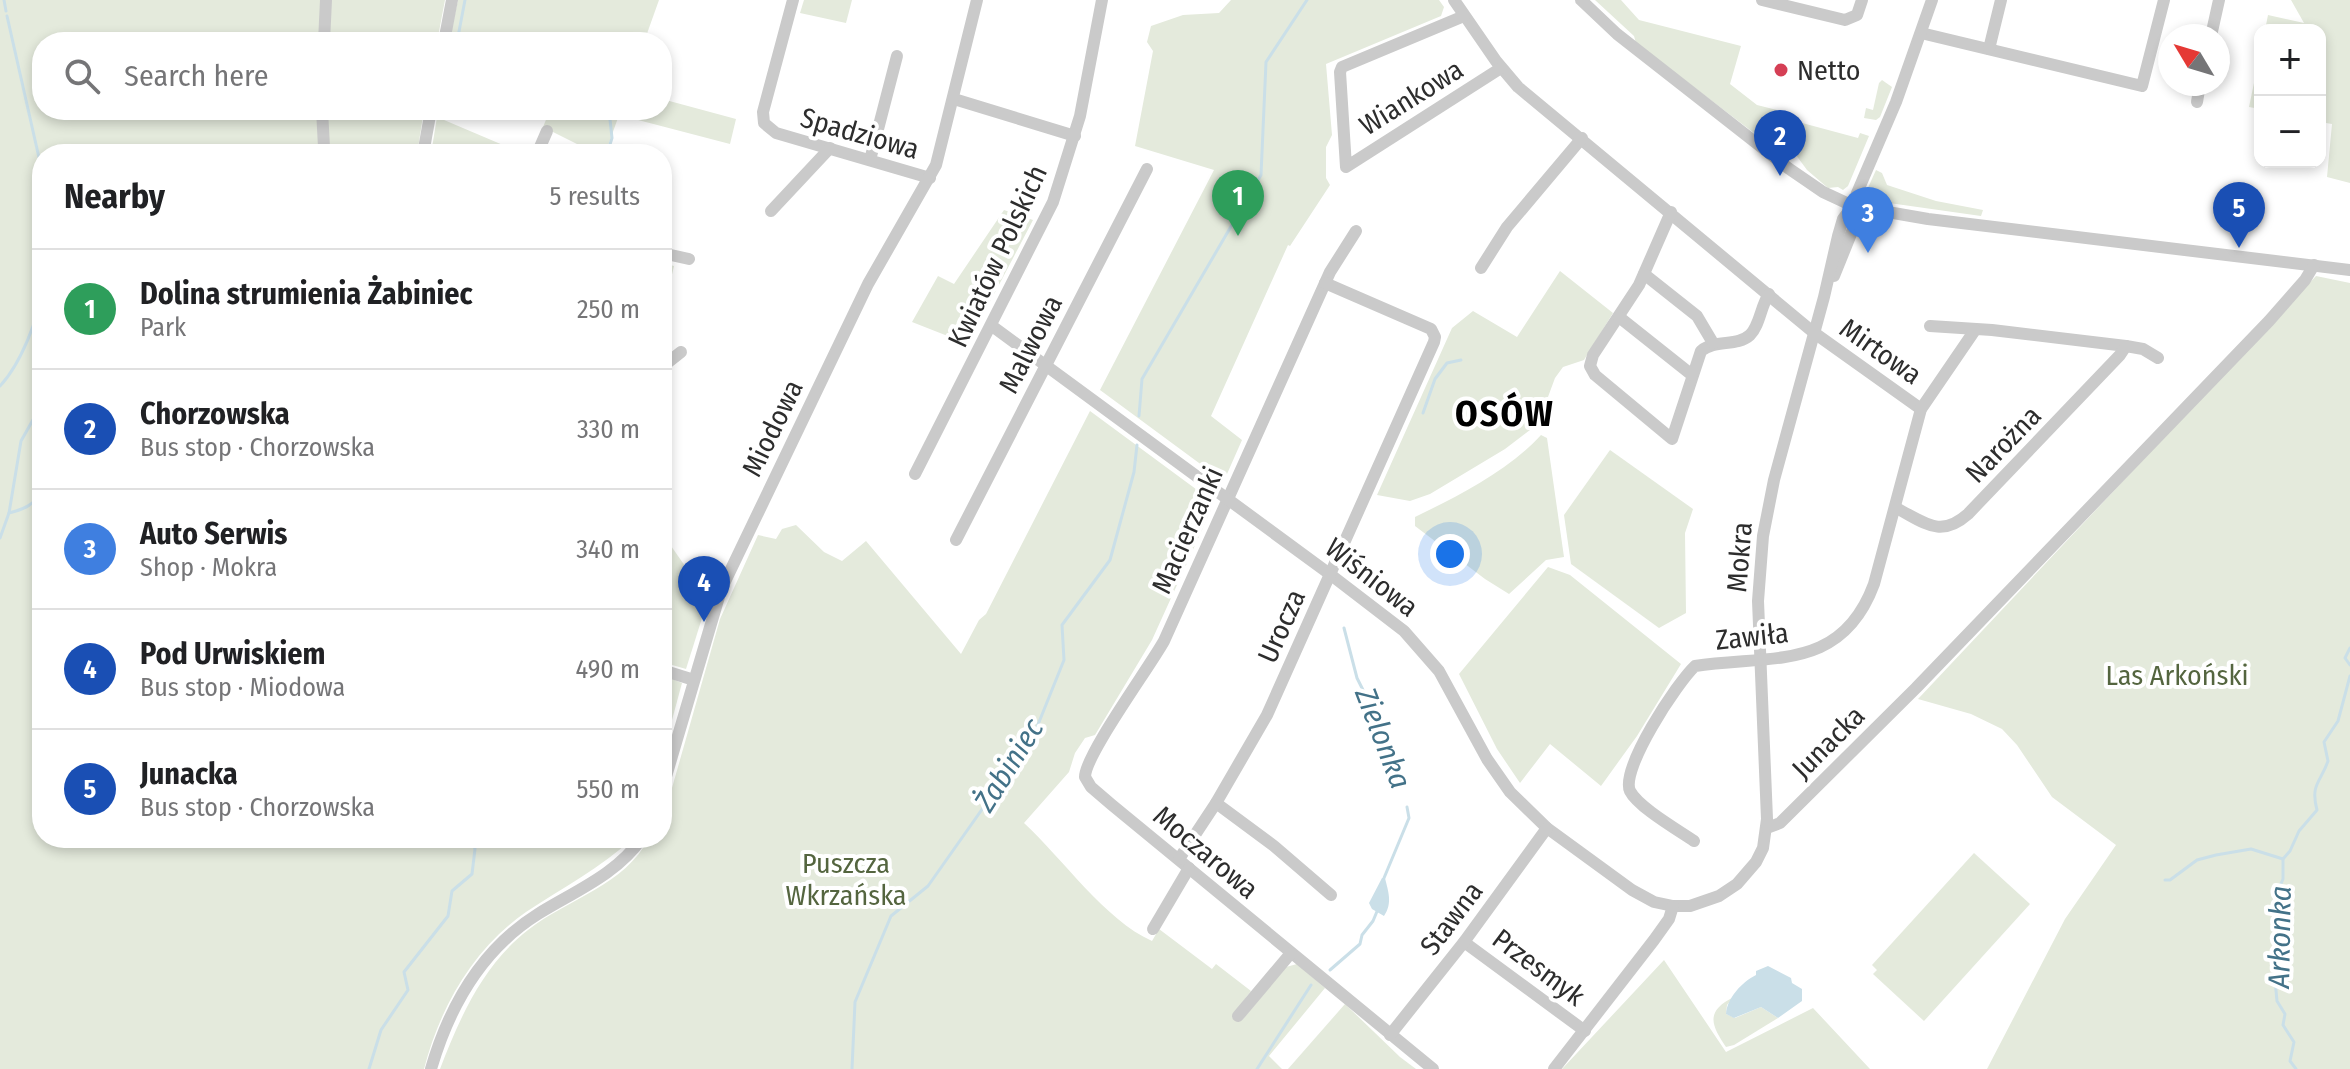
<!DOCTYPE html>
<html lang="en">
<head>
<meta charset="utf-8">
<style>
	body { margin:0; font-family:"Fira Sans Condensed",sans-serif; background:#f2f2f2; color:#202124 }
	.controls { position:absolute; right:24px; top:24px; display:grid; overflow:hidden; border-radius:16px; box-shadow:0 4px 12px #0003 }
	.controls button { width:72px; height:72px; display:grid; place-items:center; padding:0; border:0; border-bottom:2px solid #e0e0e0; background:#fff; color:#202124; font:40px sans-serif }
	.compass { position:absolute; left:2158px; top:24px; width:72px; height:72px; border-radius:50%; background:#fff; box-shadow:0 4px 12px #0003; rotate:308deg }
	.you { position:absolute; left:1450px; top:554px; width:28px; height:28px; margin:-20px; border:6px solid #fff; border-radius:50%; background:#1a73e8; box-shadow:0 0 0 12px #1a73e833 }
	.badge { display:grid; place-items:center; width:52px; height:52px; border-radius:50%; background:#d53f55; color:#fff; font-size:26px; font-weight:700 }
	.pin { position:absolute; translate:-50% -66px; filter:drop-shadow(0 2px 4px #0008) }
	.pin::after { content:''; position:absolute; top:42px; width:28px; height:24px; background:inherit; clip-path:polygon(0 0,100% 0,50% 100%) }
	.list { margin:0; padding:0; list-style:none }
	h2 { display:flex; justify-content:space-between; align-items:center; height:104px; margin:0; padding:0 32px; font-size:34px }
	h2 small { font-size:26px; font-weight:400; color:#757577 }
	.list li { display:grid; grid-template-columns:52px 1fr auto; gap:24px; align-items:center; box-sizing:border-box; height:120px; padding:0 32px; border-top:2px solid #e0e0e0 }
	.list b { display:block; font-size:30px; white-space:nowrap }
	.list p { margin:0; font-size:26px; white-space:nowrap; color:#757577 }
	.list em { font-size:26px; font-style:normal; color:#757577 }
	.icon { flex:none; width:44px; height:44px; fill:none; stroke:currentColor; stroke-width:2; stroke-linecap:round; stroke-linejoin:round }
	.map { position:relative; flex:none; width:2350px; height:1069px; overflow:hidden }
	.search { position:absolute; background:#fff; box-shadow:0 4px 12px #0003; left:32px; top:32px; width:640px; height:88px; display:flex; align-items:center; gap:20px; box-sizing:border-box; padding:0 28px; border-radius:32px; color:#757577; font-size:30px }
	.panel { position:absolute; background:#fff; box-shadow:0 4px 12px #0003; left:32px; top:144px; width:640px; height:704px; border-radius:32px }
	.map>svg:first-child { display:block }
	.green { fill:#e4eadc }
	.water { fill:#cadfe8 }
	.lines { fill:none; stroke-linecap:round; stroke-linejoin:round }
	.stream { stroke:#cadfe8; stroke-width:3 }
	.minor { stroke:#cacaca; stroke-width:12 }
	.poi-dot { fill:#d53f55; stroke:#fff; stroke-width:3 }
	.labels { text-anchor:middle; stroke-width:8; stroke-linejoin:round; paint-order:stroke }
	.poi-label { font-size:28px; fill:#2d2d2d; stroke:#fff; text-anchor:start }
	.street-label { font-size:28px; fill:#2d2d2d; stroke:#fff }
	.park-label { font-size:28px; fill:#54653f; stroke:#fff }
	.water-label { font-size:30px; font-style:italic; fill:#437288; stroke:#fff }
	.district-label { font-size:36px; font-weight:bold; letter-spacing:2px; fill:#000; stroke:#fff }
</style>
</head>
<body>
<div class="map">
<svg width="2350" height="1069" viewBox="0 0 2350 1069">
	<rect width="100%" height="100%" fill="#fff"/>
	<g class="green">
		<path d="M0,0H323L321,42H42V110H319L322,150L320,154H42V355L34,377L42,388V838H633C601,868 562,888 526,912C473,949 440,1007 424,1069H0Z"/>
		<polygon points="328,0 445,0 437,42 327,42"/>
		<polygon points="458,0 659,0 644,42 449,42"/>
		<polygon points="804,0 852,0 846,23 800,13"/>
		<polygon points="1231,0 1439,0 1444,7 1441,16 1326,64 1332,135 1326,147 1326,178 1330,185 1290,246 1288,245 1211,416 1242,440 1227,474 1218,477 1100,390 1214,170 1135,146 1153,51 1147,42 1151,26 1183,15 1219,13"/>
		<polygon points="1595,0 1621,0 1639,20 1741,46 1730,84 1757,105 1777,110 1776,116 1858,138 1860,133 1869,136 1848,186 1843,190 1838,187 1828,188 1807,170 1796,155 1780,143 1754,133 1636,43 1634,36"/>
		<polygon points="2291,0 2350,0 2350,183 2327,177 2332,124 2320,122 2320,30 2265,30 2268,15 2304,23"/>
		<polygon points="2260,54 2260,109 2249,107"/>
		<polygon points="1882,80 1892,87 1880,117 1876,120 1864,118 1866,108 1873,110 1879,83"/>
		<polygon points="662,99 736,119 730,144 619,115 605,154 597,154 543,127 550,110 662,110"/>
		<polygon points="324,110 424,110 417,154 339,154 326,145"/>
		<polygon points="437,117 524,154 431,154"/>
		<polygon points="1876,170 1882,173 1887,185 1936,201 1983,210 1981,216 1875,201 1869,198 1867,190"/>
		<polygon points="1004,210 1033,220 968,344 912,322 938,276 954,284"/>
		<polygon points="662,263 674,266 662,318"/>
		<polygon points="1560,271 1613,313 1584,360 1563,367 1555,378 1538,424 1505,449 1430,494 1410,501 1377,495 1452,328 1473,311 1517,337"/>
		<polygon points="2316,276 2350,283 2350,1069 1987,1069 2065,919 2116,845 2052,797 2017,745 2002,729 1971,714 1918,699"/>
		<path d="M1090,411L1208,498L1211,510L1152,640L1095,735L1085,738L1075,753L1069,772L1024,823C1063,859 1105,920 1152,941L1159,929L1212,969L1216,964L1251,991L1234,1013L1242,1020L1286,967L1297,964L1325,988L1269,1056L1282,1069H440C460,1017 483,965 528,930C569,898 624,886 649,838H662V813L668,802L720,619L758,535L776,539L782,529L796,525L824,552L842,561L866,541L961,654L979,620L986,614Z"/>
		<path d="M1541,435L1547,438L1564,557L1546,560L1509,594L1485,579L1415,526V517C1458,496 1508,471 1541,435Z"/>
		<polygon points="1610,450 1693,509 1685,533 1686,613 1659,628 1571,564 1564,515"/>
		<polygon points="662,533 708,599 686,669 662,662"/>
		<polygon points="1548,567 1570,575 1681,664 1637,736 1601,786 1550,744 1520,783 1497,749 1459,674"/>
		<polygon points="662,675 682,683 662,757"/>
		<polygon points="1974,853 2030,904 1924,1021 1873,974 1877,970 1872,965"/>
		<polygon points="1664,960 1726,1052 1813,1008 1870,1069 1562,1069"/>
		<path d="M1734,997L1727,1005L1726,1014L1735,1018L1761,1007L1778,1018L1734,1045L1726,1047C1711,1025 1705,1011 1734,997Z"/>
		<polygon points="1345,1004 1400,1057 1416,1069 1288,1069"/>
	</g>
	<g class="water">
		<path d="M1382,878H1385C1388,891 1393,903 1384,916L1372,909L1369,903Z"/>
		<path d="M1768,966L1791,978L1792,983L1802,989V1001L1778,1018L1761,1007L1734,1018L1726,1014C1727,998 1742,982 1756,975V971Z"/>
	</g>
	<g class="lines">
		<g class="stream">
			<polyline points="4,0 6,11"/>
			<polyline points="7,16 42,171"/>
			<polyline points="457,42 465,0"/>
			<polyline points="607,154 612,138 609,110"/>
			<path d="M0,386C20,365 39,318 42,290"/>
			<polyline points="1423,413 1435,379 1447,363 1461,360"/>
			<polyline points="1139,416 1142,379 1261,175 1266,62 1307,0"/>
			<polyline points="9,513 21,441 34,418"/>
			<path d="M0,538L9,513C25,509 33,505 42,492"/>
			<path d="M1344,628L1357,678L1369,702L1367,706C1382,730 1392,758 1406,784"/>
			<polyline points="2350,648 2345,658 2350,665"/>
			<polyline points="1384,878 1409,818 1407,807"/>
			<polyline points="2165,880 2170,880 2197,860 2216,855 2251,849 2283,859"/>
			<polyline points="1330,970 1360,944 1362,935 1373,921 1378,909"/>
			<polyline points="369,1069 381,1030 408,990 404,972 448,916 452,891 472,874 475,849 472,838"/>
			<polyline points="852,1069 855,1002 891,916 928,886 1033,737 1064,660 1062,625 1110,560 1134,472 1137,445"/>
			<polyline points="1257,1069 1311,985"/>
			<path d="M2296,1069L2290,1061L2294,1042L2283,1025L2285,1014L2277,1001L2275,980V937L2279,913L2277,893L2283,879V859L2290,851L2299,831L2317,810C2310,784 2321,782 2328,761L2324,742L2338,721L2350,676"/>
		</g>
		<g class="minor">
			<polyline points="793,0 763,112 764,123 776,133 930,178"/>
			<polyline points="1454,0 1496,61 1518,87 1813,332 1921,409"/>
			<polyline points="1581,0 1617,34 1788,168 1823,192 1853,206 1928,219 2350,270"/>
			<polyline points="1762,0 1845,20 1857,15 1862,0"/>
			<polyline points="1464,16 1342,67 1340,72 1346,167 1501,68"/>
			<polyline points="1921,33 2142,86 2164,0"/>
			<polyline points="2211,36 2219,0"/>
			<polyline points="324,42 326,0"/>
			<polyline points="444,42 452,0"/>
			<polyline points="1989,49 2001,0"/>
			<polyline points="954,99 1075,136"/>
			<polyline points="2197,102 2200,84"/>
			<polyline points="322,110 324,147 332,154"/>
			<polyline points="423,154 431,110"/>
			<polyline points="537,154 547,131"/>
			<polyline points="870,160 897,56"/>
			<polyline points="771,211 830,148"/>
			<path d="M1671,212L1639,285L1593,355L1590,366L1595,375L1672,439L1701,351C1715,339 1737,347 1750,335C1760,325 1761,305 1769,294"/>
			<path d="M1356,231L1330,272L1164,641C1149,668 1085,755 1085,777L1091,787L1112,805L1433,1069"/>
			<polyline points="662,253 689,259"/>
			<polyline points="1481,268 1507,227 1582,138"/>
			<polyline points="1644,274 1697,316 1713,343"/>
			<polyline points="1834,276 1853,229 1853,206 1857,193 1896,102 1932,0"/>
			<polyline points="1619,317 1692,375"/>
			<polyline points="992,326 1331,575 1404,631 1439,671 1487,759 1510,792 1547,828 1632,890 1654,902 1673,906 1690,906 1719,896 1737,884 1756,862 1763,848 1767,819 1758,601 1763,536 1774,480 1824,297 1838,236 1843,219 1853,206"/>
			<polyline points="1930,326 1992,330 2126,346 2143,349 2158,358"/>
			<polyline points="662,367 681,352"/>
			<polyline points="915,474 1053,202 1080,116 1102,0"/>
			<path d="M1896,508C1924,522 1940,539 1968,514L2120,355L2126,346"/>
			<polyline points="956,540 1147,169"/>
			<polyline points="662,670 694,680"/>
			<polyline points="662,790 721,590 868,284 936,165 977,0"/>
			<polyline points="1216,803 1274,846 1331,895"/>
			<polyline points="1767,828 1780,823 1916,688 2269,321 2305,280 2314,265"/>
			<path d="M1694,841C1678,830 1638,807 1630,791C1620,769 1677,683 1695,666C1770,654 1841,673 1874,584L1921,409L1975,330"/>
			<polyline points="1179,859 1216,803 1267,715 1434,342 1435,337 1431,329 1325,283"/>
			<polyline points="1153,929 1189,868"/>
			<polyline points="1464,942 1585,1031"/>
			<polyline points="1238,1016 1291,953"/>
			<polyline points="1390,1035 1464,942 1547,828"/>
			<path d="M431,1069C449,1007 482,949 538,914C575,891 616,875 642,838"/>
			<polyline points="1554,1069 1654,940 1669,919 1673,906"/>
		</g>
	</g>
	<circle class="poi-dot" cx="1781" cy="70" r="8"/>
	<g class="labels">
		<g class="poi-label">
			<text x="1797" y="80">Netto</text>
		</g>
		<g class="street-label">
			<text transform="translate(1411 97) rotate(-32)" y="10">Wiankowa</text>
			<text transform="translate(860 133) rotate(16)" y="10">Spadziowa</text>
			<text transform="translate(997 256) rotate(-65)" y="10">Kwiatów Polskich</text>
			<text transform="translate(1030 344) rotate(-63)" y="10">Malwowa</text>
			<text transform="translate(1881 351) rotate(35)" y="10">Mirtowa</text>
			<text transform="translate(772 428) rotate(-64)" y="10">Miodowa</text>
			<text transform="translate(2003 444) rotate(-46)" y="10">Narożna</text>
			<text transform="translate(1187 530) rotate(-66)" y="10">Macierzanki</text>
			<text transform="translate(1739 557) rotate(-85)" y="10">Mokra</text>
			<text transform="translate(1372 577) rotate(38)" y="10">Wiśniowa</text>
			<text transform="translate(1281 626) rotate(-66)" y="10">Urocza</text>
			<text transform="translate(1752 636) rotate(-6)" y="10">Zawiła</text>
			<text transform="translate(1828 742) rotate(-45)" y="10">Junacka</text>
			<text transform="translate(1206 852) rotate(40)" y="10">Moczarowa</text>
			<text transform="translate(1451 918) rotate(-53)" y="10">Stawna</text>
			<text transform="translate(1539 967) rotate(37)" y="10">Przesmyk</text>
		</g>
		<g class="park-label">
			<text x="2177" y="685">Las Arkoński</text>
			<text x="846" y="873">Puszcza<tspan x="846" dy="32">Wkrzańska</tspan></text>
		</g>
		<g class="water-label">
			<text transform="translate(1383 738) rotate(69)" y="10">Zielonka</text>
			<text transform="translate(1009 765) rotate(-58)" y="10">Żabiniec</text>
			<text transform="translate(2280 937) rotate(-89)" y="10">Arkonka</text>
		</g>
		<g class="district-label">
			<text x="1505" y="426">OSÓW</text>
		</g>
	</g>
</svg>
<div class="controls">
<button>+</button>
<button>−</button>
</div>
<svg class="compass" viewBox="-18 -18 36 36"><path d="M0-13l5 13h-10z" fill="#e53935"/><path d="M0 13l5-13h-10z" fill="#757577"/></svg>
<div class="you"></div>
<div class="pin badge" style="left:1238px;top:236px;background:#2e9e5b">1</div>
<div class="pin badge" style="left:1780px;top:176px;background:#1a4fb4">2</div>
<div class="pin badge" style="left:1868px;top:253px;background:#3f7fe0">3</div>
<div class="pin badge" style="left:704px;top:622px;background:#1a4fb4">4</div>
<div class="pin badge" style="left:2239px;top:248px;background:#1a4fb4">5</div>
<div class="search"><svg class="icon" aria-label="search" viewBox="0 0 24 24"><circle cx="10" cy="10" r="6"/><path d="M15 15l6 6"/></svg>Search here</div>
<section class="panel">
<h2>Nearby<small>5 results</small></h2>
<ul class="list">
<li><span class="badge" style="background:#2e9e5b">1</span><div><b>Dolina strumienia Żabiniec</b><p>Park</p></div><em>250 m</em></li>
<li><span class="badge" style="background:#1a4fb4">2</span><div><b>Chorzowska</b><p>Bus stop · Chorzowska</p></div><em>330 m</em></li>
<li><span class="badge" style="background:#3f7fe0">3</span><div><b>Auto Serwis</b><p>Shop · Mokra</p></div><em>340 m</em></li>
<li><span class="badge" style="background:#1a4fb4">4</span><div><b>Pod Urwiskiem</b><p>Bus stop · Miodowa</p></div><em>490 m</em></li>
<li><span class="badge" style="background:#1a4fb4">5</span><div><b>Junacka</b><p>Bus stop · Chorzowska</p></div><em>550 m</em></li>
</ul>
</section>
</div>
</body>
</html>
